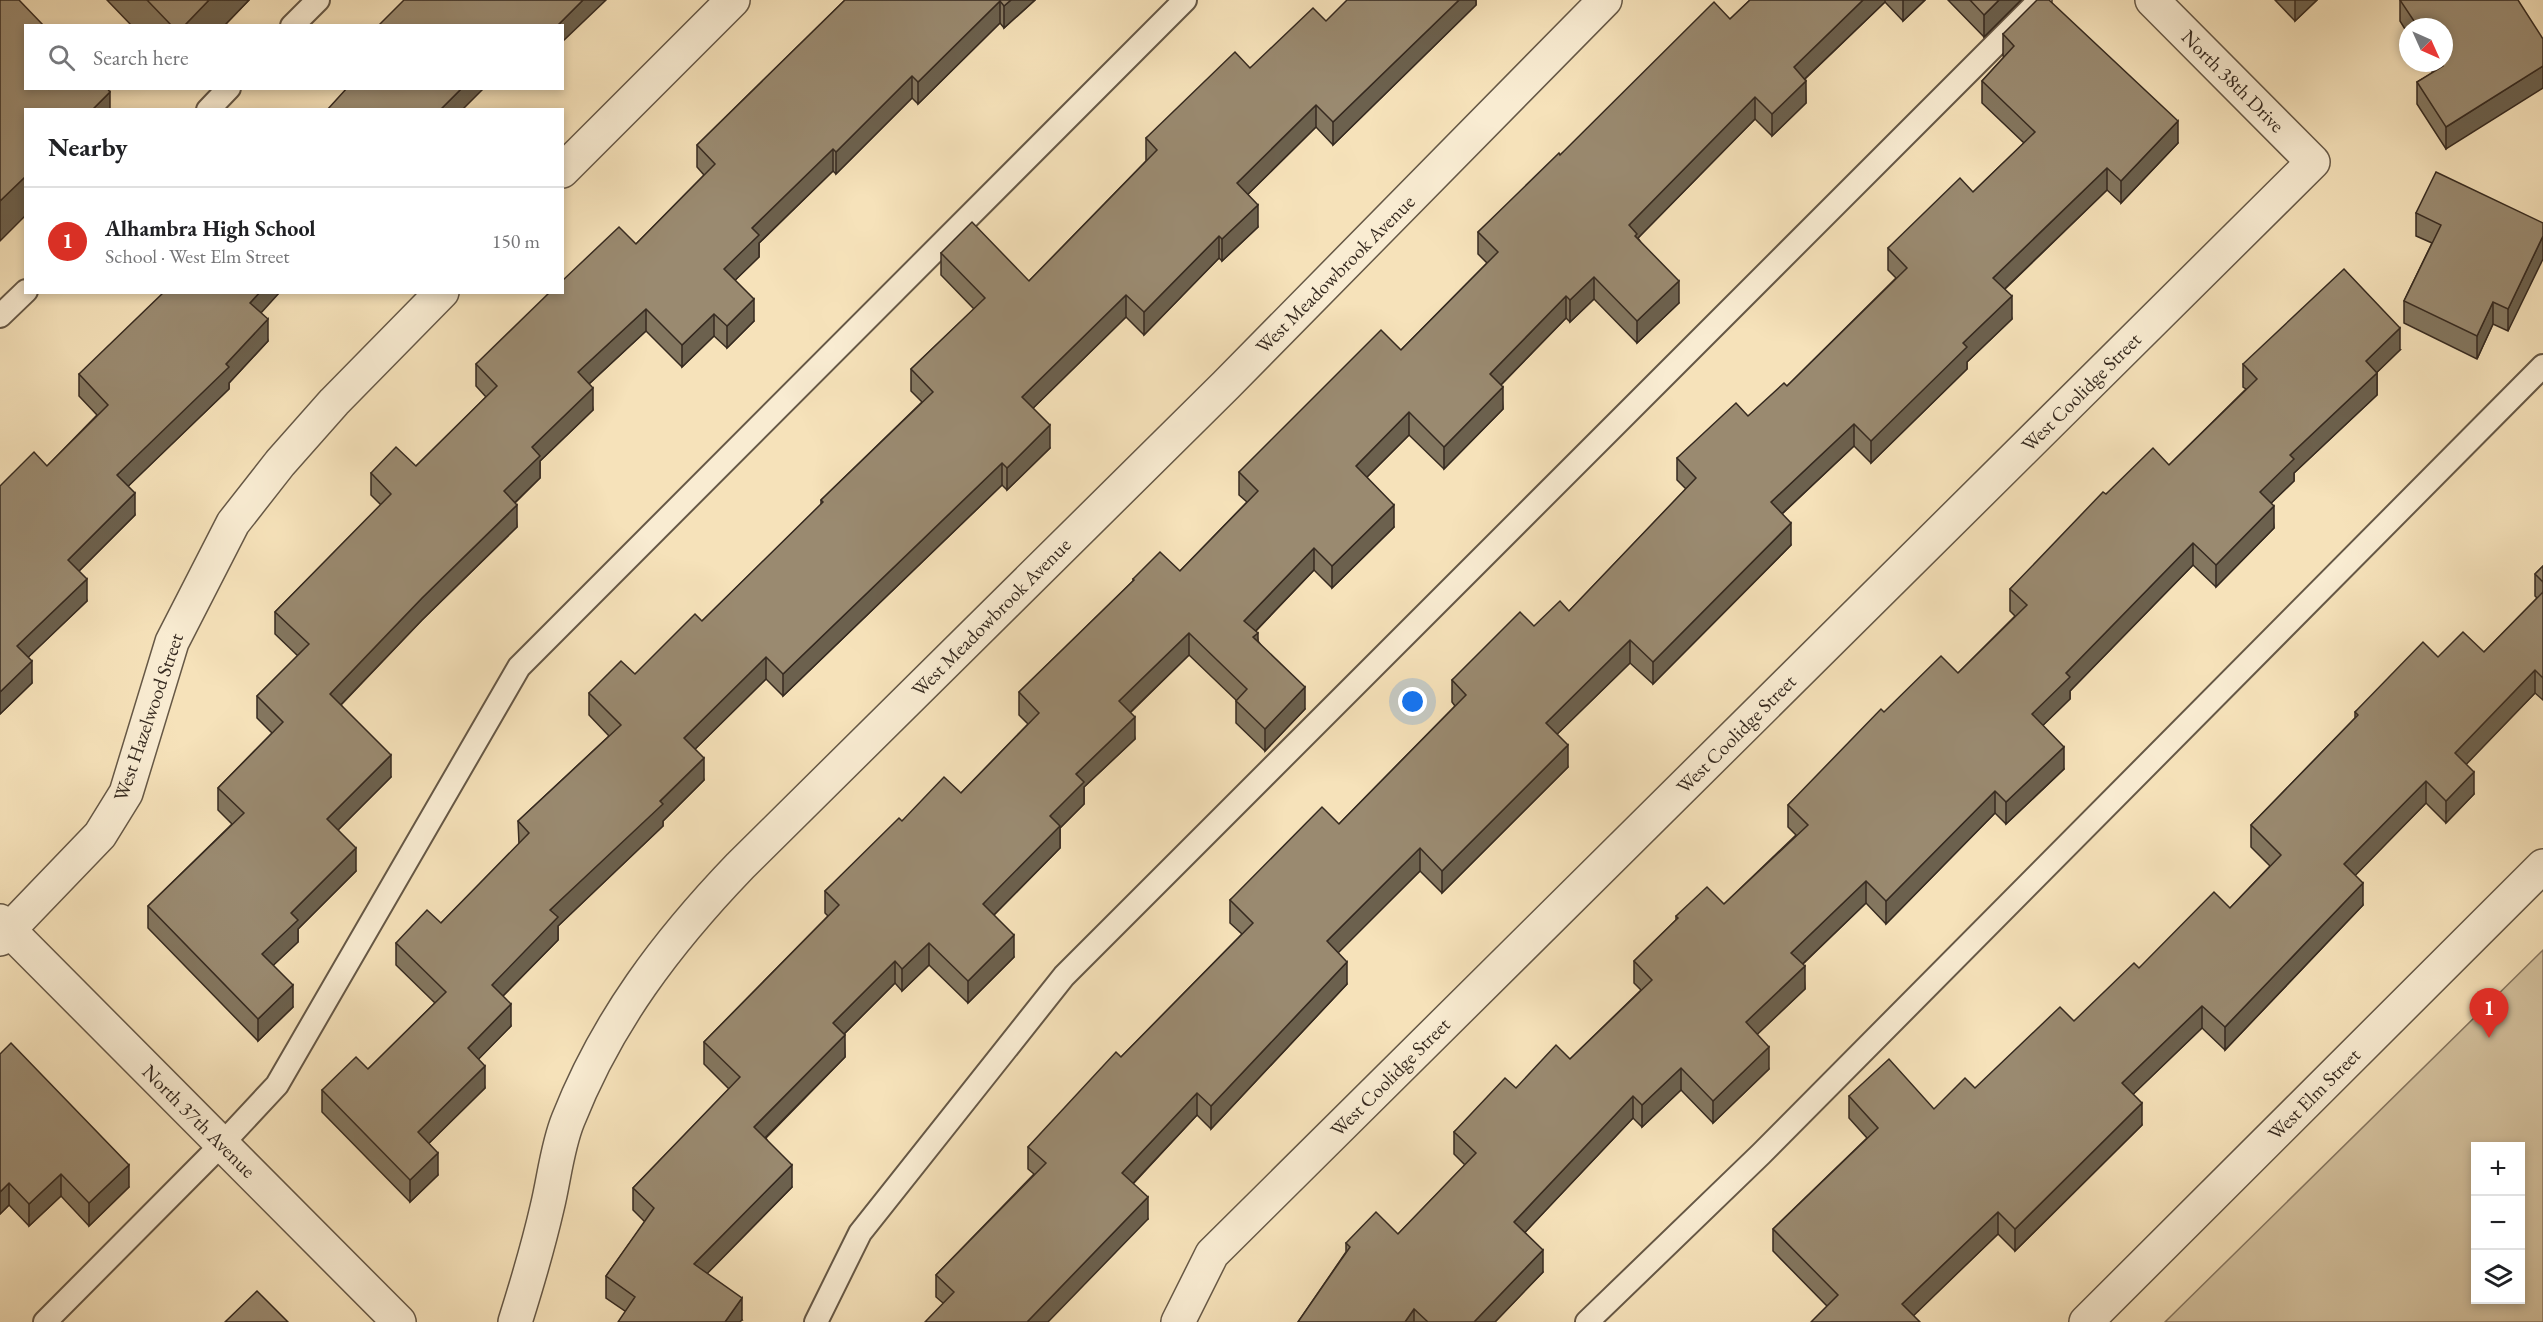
<!DOCTYPE html>
<html lang="en">
<head>
<meta charset="utf-8">
<style>
	body { margin:0; font-family:"EB Garamond",serif; background:#f2f2f2; color:#202124 }
	.controls { position:absolute; right:18px; bottom:18px; display:grid; overflow:hidden; border-radius:0px; box-shadow:0 3px 9px #0003 }
	.controls button { width:54px; height:54px; display:grid; place-items:center; padding:0; border:0; border-bottom:2px solid #e0e0e0; background:#fff; color:#202124; font:30px sans-serif }
	.compass { position:absolute; left:2399px; top:18px; width:54px; height:54px; border-radius:50%; background:#fff; box-shadow:0 3px 9px #0003; rotate:135deg }
	.you { position:absolute; left:1413px; top:702px; width:21px; height:21px; margin:-15px; border:4px solid #fff; border-radius:50%; background:#1a73e8; box-shadow:0 0 0 9px #1a73e833 }
	.badge { display:grid; place-items:center; width:39px; height:39px; border-radius:50%; background:#d93025; color:#fff; font-size:20px; font-weight:700 }
	.pin { position:absolute; translate:-50% -50px; filter:drop-shadow(0 2px 3px #0008) }
	.pin::after { content:''; position:absolute; top:32px; width:21px; height:18px; background:inherit; clip-path:polygon(0 0,100% 0,50% 100%) }
	.list { margin:0; padding:0; list-style:none }
	h2 { display:flex; justify-content:space-between; align-items:center; height:78px; margin:0; padding:0 24px; font-size:26px }
	h2 small { font-size:20px; font-weight:400; color:#757577 }
	.list li { display:grid; grid-template-columns:39px 1fr auto; gap:18px; align-items:center; box-sizing:border-box; height:108px; padding:0 24px; border-top:2px solid #e0e0e0 }
	.list b { display:block; font-size:22px; white-space:nowrap }
	.list p { margin:0; font-size:20px; white-space:nowrap; color:#757577 }
	.list em { font-size:20px; font-style:normal; color:#757577 }
	.icon { flex:none; width:33px; height:33px; fill:none; stroke:currentColor; stroke-width:2; stroke-linecap:round; stroke-linejoin:round }
	.map { position:relative; flex:none; width:2543px; height:1322px; overflow:hidden }
	.search { position:absolute; background:#fff; box-shadow:0 3px 9px #0003; left:24px; top:24px; width:540px; height:66px; display:flex; align-items:center; gap:15px; box-sizing:border-box; padding:0 21px; border-radius:0px; color:#757577; font-size:22px }
	.panel { position:absolute; background:#fff; box-shadow:0 3px 9px #0003; left:24px; top:108px; width:540px; height:186px; border-radius:0px }
	.map>svg:first-child { display:block }
	.green { fill:#d5c3a0; stroke:#867660; stroke-width:1.5; fill-rule:evenodd }
	.lines { fill:none; stroke-linecap:round; stroke-linejoin:round }
	.lane-casing { stroke:#665846; stroke-width:26 }
	.street-casing { stroke:#665846; stroke-width:36 }
	.lane { stroke:#f9ecd2; stroke-width:22 }
	.street { stroke:#f9ecd2; stroke-width:33 }
	.wall { fill:#847760; stroke:#362a20; stroke-width:1.5 }
	.shaded-wall { fill:#6c614e; stroke:#362a20; stroke-width:1.5 }
	.building { fill:#9a8a70; stroke:#362a20; stroke-width:1.5 }
	.labels { text-anchor:middle; stroke-width:6; stroke-linejoin:round; paint-order:stroke }
	.street-label { font-size:20px; fill:#362a20; stroke:#f9ecd2 }
</style>
</head>
<body>
<div class="map">
<svg width="2543" height="1322" viewBox="0 0 2543 1322">
	<rect width="100%" height="100%" fill="#f6e2ba"/>
	<filter id="stains"><feTurbulence type="fractalNoise" baseFrequency=".00333" numOctaves="4"/><feColorMatrix values="0 0 0 0 .2 0 0 0 0 .09 0 0 0 0 .02 0 0 0 .5 -.17"/></filter>
	<radialGradient id="worn" r=".72"><stop offset=".6" stop-color="#630" stop-opacity="0"/><stop offset="1" stop-color="#630" stop-opacity=".3"/></radialGradient>
	<path class="green" d="M2543,950V1322H2165ZM2476,1146H2520V1300H2476Z"/>
	<g class="lines">
		<defs>
			<g id="lane">
				<polyline points="292,26 318,0"/>
				<polyline points="208,110 229,88"/>
				<polyline points="0,316 26,291"/>
				<polyline points="45,1322 222,1144 277,1085 519,667 1185,0"/>
				<polyline points="816,1322 860,1233 1064,976 2040,0"/>
				<polyline points="1587,1322 1761,1154 2543,366"/>
			</g>
			<g id="street">
				<polyline points="562,171 733,0"/>
				<polyline points="0,921 399,1322"/>
				<polyline points="0,939 100,835 126,793 172,642 233,523 280,463 334,402 442,292"/>
				<path d="M515,1322C527,1284 538,1247 547,1208C554,1180 557,1147 568,1120C607,1021 667,942 740,866L1226,385L1605,0"/>
				<polyline points="1178,1322 1212,1254 2313,162 2152,0"/>
				<polyline points="2086,1322 2543,866"/>
			</g>
		</defs>
		<use href="#lane" class="lane-casing"/>
		<use href="#street" class="street-casing"/>
		<use href="#lane" class="lane"/>
		<use href="#street" class="street"/>
	</g>
	<g class="wall">
		<polygon points="107,0 249,0 224,26 132,26"/>
		<polygon points="845,0 1035,0 1004,28 1000,23 918,104 912,98 836,174 833,171 759,243 759,257 735,280 754,321 727,348 714,336 682,367 646,331 589,384 593,410 540,461 540,478 515,503 517,527 422,620 341,705 391,777 338,830 356,871 298,929 298,942 273,965 293,1007 258,1041 148,928 148,906 232,824 218,810 218,788 272,733 257,718 257,696 298,656 275,634 275,612 381,505 371,495 371,473 416,466 486,397 476,386 476,364 636,244 704,175 697,167 697,145"/>
		<polygon points="1476,0 1476,5 1333,145 1316,127 1248,194 1258,227 1222,261 1219,258 1144,335 1126,317 1033,408 1050,448 1007,490 1002,485 783,696 766,679 695,749 704,780 663,821 663,826 558,926 558,940 503,996 511,1026 478,1059 485,1088 429,1143 438,1175 410,1202 322,1112 322,1090 368,1069 435,1003 396,965 396,943 441,923 519,844 518,821 609,736 589,715 589,693 635,674 702,621 821,505 821,500 922,402 911,391 911,369 974,309 941,275 941,253 1029,281 1146,161 1146,138 1250,68 1326,21"/>
		<polygon points="1750,0 1925,0 1903,21 1885,2 1805,79 1806,103 1772,136 1755,119 1638,238 1679,303 1637,343 1594,299 1570,322 1566,318 1501,385 1503,409 1444,469 1409,435 1367,477 1394,527 1332,588 1314,570 1256,631 1258,641 1305,709 1265,751 1236,723 1236,700 1189,655 1130,713 1135,739 1084,787 1084,804 1060,828 1060,848 994,915 1014,957 968,1003 929,965 902,991 895,983 844,1034 845,1057 766,1138 792,1187 707,1273 742,1320 625,1311 606,1298 606,1276 645,1222 633,1210 633,1188 729,1089 704,1064 704,1042 828,916 825,913 825,891 902,821 961,793 1028,724 1019,715 1019,692 1133,581 1133,579 1180,571 1247,502 1239,495 1239,472 1401,350 1487,263 1478,254 1478,232 1560,155 1730,19"/>
		<polygon points="1948,0 2021,0 1984,37"/>
		<polygon points="2275,0 2317,0 2295,21"/>
		<polygon points="2400,0 2518,0 2446,149 2417,104 2417,82 2433,73 2426,63 2444,63 2444,27 2408,27 2408,34 2400,21"/>
		<polygon points="2003,34 2178,143 2121,203 2107,190 2005,289 2012,319 1967,362 1967,369 1871,463 1854,446 1782,514 1791,545 1653,684 1630,663 1557,734 1568,767 1442,893 1420,871 1338,952 1347,984 1211,1129 1197,1115 1133,1184 1148,1219 943,1303 936,1297 936,1275 1034,1174 1028,1169 1028,1147 1121,1057 1242,934 1230,923 1230,900 1339,824 1455,706 1452,702 1452,680 1534,626 1569,611 1686,489 1677,480 1677,458 1748,416 1787,386 1896,278 1888,270 1888,248 1973,192 2024,143 1982,103 1982,81 2004,57 2003,56"/>
		<polygon points="2416,213 2543,223 2508,331 2493,324 2477,359 2404,323 2404,301 2432,243 2416,236"/>
		<polygon points="261,313 268,341 229,383 229,389 128,486 135,515 79,571 87,601 28,657 32,683 0,714 47,466 97,415 79,396 79,374"/>
		<polygon points="2400,350 2377,372 2377,395 2294,473 2294,481 2271,503 2274,528 2216,587 2193,565 2070,691 2070,699 2043,725 2064,769 2006,824 1995,813 1886,924 1866,903 1803,964 1805,989 1757,1034 1769,1069 1713,1123 1681,1090 1642,1127 1633,1118 1525,1232 1543,1272 1495,1322 1298,1322 1346,1252 1346,1243 1398,1234 1465,1165 1454,1154 1454,1132 1516,1088 1570,1059 1641,990 1634,983 1634,961 1676,920 1676,916 1724,904 1796,835 1788,827 1788,805 1884,712 1958,673 2015,616 2010,611 2010,589 2106,494 2169,465 2246,389 2243,387 2243,364"/>
		<polygon points="2543,566 2543,700 2535,693 2466,764 2474,794 2446,823 2426,803 2355,875 2363,905 2225,1050 2202,1028 2133,1094 2142,1125 2015,1251 1998,1234 1913,1315 1827,1306 1773,1251 1773,1229 1867,1138 1849,1118 1849,1096 1934,1109 1975,1088 2074,1021 2139,968 2230,908 2270,866 2251,847 2251,825 2355,718 2355,712 2438,657 2484,652 2537,598 2535,596 2535,574"/>
		<polygon points="0,1054 129,1187 89,1226 61,1196 29,1226 9,1205 0,1214"/>
	</g>
	<g class="shaded-wall">
		<polygon points="209,0 249,0 224,26 184,26"/>
		<polygon points="583,0 606,0 562,42 562,26 557,26"/>
		<polygon points="1011,0 1035,0 1004,28 1004,6"/>
		<polygon points="1459,0 1476,0 1476,5 1333,145 1333,122"/>
		<polygon points="1863,0 1885,0 1885,2 1794,89 1794,67"/>
		<polygon points="1903,0 1925,0 1903,21"/>
		<polygon points="1999,0 2021,0 1984,37 1984,15"/>
		<polygon points="2295,0 2317,0 2295,21"/>
		<polygon points="1000,1 1000,23 918,104 918,82"/>
		<polygon points="2543,66 2543,88 2446,149 2446,127"/>
		<polygon points="912,76 912,98 836,174 836,152"/>
		<polygon points="1806,81 1806,103 1772,136 1772,114"/>
		<polygon points="462,88 484,88 462,110 440,110"/>
		<polygon points="110,92 110,110 92,110"/>
		<polygon points="1755,97 1755,119 1637,239 1629,225"/>
		<polygon points="1316,105 1316,127 1237,205 1237,183"/>
		<polygon points="2178,121 2178,143 2121,203 2121,181"/>
		<polygon points="833,149 833,171 759,243 759,257 724,291 724,269 752,228"/>
		<polygon points="2107,168 2107,190 1993,300 1993,278"/>
		<polygon points="26,176 26,215 0,241 0,201"/>
		<polygon points="1258,205 1258,227 1222,261 1222,239"/>
		<polygon points="1219,236 1219,258 1144,335 1144,312"/>
		<polygon points="2543,236 2543,259 2508,331 2508,309"/>
		<polygon points="1594,277 1594,299 1570,322 1570,300"/>
		<polygon points="1679,281 1679,303 1637,343 1637,321"/>
		<polygon points="260,292 280,292 250,325 250,303"/>
		<polygon points="1126,295 1126,317 1022,419 1022,397"/>
		<polygon points="1566,296 1566,318 1490,396 1490,374"/>
		<polygon points="2012,296 2012,319 1967,362 1967,369 1871,463 1871,441 1963,343"/>
		<polygon points="754,299 754,321 727,348 727,326"/>
		<polygon points="2493,302 2493,324 2477,359 2477,336"/>
		<polygon points="646,309 646,331 578,394 578,372"/>
		<polygon points="714,314 714,336 682,367 682,345"/>
		<polygon points="268,319 268,341 229,383 229,389 117,497 117,475 226,364"/>
		<polygon points="2400,328 2400,350 2366,383 2366,361"/>
		<polygon points="2377,373 2377,395 2294,473 2294,481 2260,514 2260,492 2290,455"/>
		<polygon points="1503,387 1503,409 1444,469 1444,447"/>
		<polygon points="593,388 593,410 540,461 540,478 504,513 504,491 532,447"/>
		<polygon points="1409,412 1409,435 1356,488 1356,466"/>
		<polygon points="1854,424 1854,446 1771,524 1771,502"/>
		<polygon points="1050,425 1050,448 1007,490 1007,468"/>
		<polygon points="1002,463 1002,485 783,696 783,674"/>
		<polygon points="135,493 135,515 68,582 68,560"/>
		<polygon points="517,505 517,527 422,620 330,716 330,694 422,598"/>
		<polygon points="1394,505 1394,527 1332,588 1332,566"/>
		<polygon points="2274,506 2274,528 2216,587 2216,565"/>
		<polygon points="1791,523 1791,545 1653,684 1653,662"/>
		<polygon points="2193,543 2193,565 2070,691 2070,699 2032,736 2032,714 2066,673"/>
		<polygon points="1314,548 1314,570 1244,643 1244,621"/>
		<polygon points="87,579 87,601 17,668 17,646"/>
		<polygon points="1189,633 1189,655 1119,723 1119,701"/>
		<polygon points="1258,633 1258,655 1253,637"/>
		<polygon points="1630,640 1630,663 1546,745 1546,723"/>
		<polygon points="766,657 766,679 684,760 684,738"/>
		<polygon points="32,661 32,683 0,714 0,692"/>
		<polygon points="2535,670 2535,693 2455,776 2455,753"/>
		<polygon points="1305,687 1305,709 1265,751 1265,729"/>
		<polygon points="1135,717 1135,739 1084,787 1084,804 1060,828 1060,848 983,926 983,904 1050,816 1076,774"/>
		<polygon points="1568,745 1568,767 1442,893 1442,871"/>
		<polygon points="2064,747 2064,769 2006,824 2006,802"/>
		<polygon points="391,755 391,777 327,841 327,819"/>
		<polygon points="704,758 704,780 663,821 663,826 558,926 558,940 492,1007 492,985 550,910"/>
		<polygon points="2474,772 2474,794 2446,823 2446,801"/>
		<polygon points="2426,781 2426,803 2344,887 2344,864"/>
		<polygon points="1995,791 1995,813 1886,924 1886,901"/>
		<polygon points="356,848 356,871 298,929 298,942 262,976 262,954 291,913"/>
		<polygon points="1420,848 1420,871 1327,964 1327,941"/>
		<polygon points="1866,881 1866,903 1791,975 1791,953"/>
		<polygon points="2363,883 2363,905 2225,1050 2225,1027"/>
		<polygon points="1014,935 1014,957 968,1003 968,981"/>
		<polygon points="929,943 929,965 902,991 902,969"/>
		<polygon points="895,961 895,983 833,1045 833,1023"/>
		<polygon points="1347,962 1347,984 1211,1129 1211,1106"/>
		<polygon points="1805,966 1805,989 1746,1045 1746,1022"/>
		<polygon points="293,985 293,1007 258,1041 258,1019"/>
		<polygon points="511,1004 511,1026 468,1070 468,1048"/>
		<polygon points="2202,1006 2202,1028 2122,1105 2122,1083"/>
		<polygon points="845,1035 845,1057 754,1149 754,1127"/>
		<polygon points="1769,1047 1769,1069 1713,1123 1713,1101"/>
		<polygon points="485,1066 485,1088 418,1154 418,1132"/>
		<polygon points="1681,1068 1681,1090 1642,1127 1642,1105"/>
		<polygon points="1197,1093 1197,1115 1122,1195 1122,1173"/>
		<polygon points="1633,1096 1633,1118 1514,1244 1514,1222"/>
		<polygon points="2142,1103 2142,1125 2015,1251 2015,1229"/>
		<polygon points="438,1153 438,1175 410,1202 410,1180"/>
		<polygon points="129,1165 129,1187 89,1226 89,1203"/>
		<polygon points="792,1165 792,1187 694,1287 694,1264"/>
		<polygon points="61,1174 61,1196 29,1226 29,1204"/>
		<polygon points="9,1183 9,1205 0,1214 0,1192"/>
		<polygon points="1148,1197 1148,1219 1048,1322 1027,1322"/>
		<polygon points="1998,1212 1998,1234 1907,1322 1902,1304"/>
		<polygon points="1543,1250 1543,1272 1495,1322 1474,1322"/>
		<polygon points="742,1298 742,1320 740,1322 725,1322"/>
		<polygon points="1414,1309 1414,1322 1405,1322"/>
	</g>
	<g class="building">
		<polygon points="0,0 19,0 44,26 26,26 26,88 107,88 110,92 92,110 26,110 26,176 0,201"/>
		<polygon points="147,0 209,0 184,26 172,26"/>
		<polygon points="404,0 583,0 557,26 378,26"/>
		<polygon points="845,0 1011,0 1004,6 1000,1 918,82 912,76 836,152 833,149 752,228 759,235 724,269 754,299 727,326 714,314 682,345 646,309 578,372 593,388 532,447 540,456 504,491 517,505 422,598 330,694 391,755 327,819 356,848 291,913 298,920 262,954 293,985 258,1019 148,906 244,813 218,788 283,722 257,696 309,644 275,612 391,494 371,473 396,447 416,466 497,386 476,364 550,292 562,292 562,281 619,227 636,244 715,164 697,145"/>
		<polygon points="1347,0 1459,0 1333,122 1316,105 1237,183 1258,205 1222,239 1219,236 1144,312 1126,295 1022,397 1050,425 1007,468 1002,463 783,674 766,657 684,738 704,758 660,801 663,804 550,910 558,917 492,985 511,1004 468,1048 485,1066 418,1132 438,1153 410,1180 322,1090 356,1057 368,1069 446,992 396,943 427,910 441,923 529,833 518,821 621,725 589,693 621,661 635,674 695,614 702,621 823,502 821,500 933,392 911,369 985,298 941,253 972,222 1029,281 1157,150 1146,138 1235,52 1250,68 1313,8 1326,21"/>
		<polygon points="1750,0 1863,0 1794,67 1806,81 1772,114 1755,97 1629,225 1637,234 1635,236 1679,281 1637,321 1594,277 1570,300 1566,296 1490,374 1503,387 1444,447 1409,412 1356,466 1394,505 1332,566 1314,548 1244,621 1258,633 1253,637 1305,687 1265,729 1236,701 1247,689 1189,633 1119,701 1135,717 1076,774 1084,782 1050,816 1060,826 983,904 1014,935 968,981 929,943 902,969 895,961 833,1023 845,1035 754,1127 792,1165 694,1264 742,1298 725,1322 618,1322 635,1297 606,1276 654,1208 633,1188 740,1077 704,1042 839,905 825,891 899,818 902,821 944,777 961,793 1039,713 1019,692 1134,580 1133,579 1160,552 1180,571 1258,491 1239,472 1381,330 1401,350 1498,252 1478,232 1559,153 1560,155 1714,2 1730,19"/>
		<polygon points="1970,0 1999,0 1984,15"/>
		<polygon points="2037,0 2049,0 2178,121 2121,181 2107,168 1993,278 2012,296 1963,343 1967,347 1871,441 1854,424 1771,502 1791,523 1653,662 1630,640 1546,723 1568,745 1442,871 1420,848 1327,941 1347,962 1211,1106 1197,1093 1122,1173 1148,1197 1027,1322 925,1322 954,1292 936,1275 1046,1163 1028,1147 1116,1052 1121,1057 1253,923 1230,900 1322,807 1339,824 1466,695 1452,680 1520,612 1534,626 1560,601 1569,611 1696,478 1677,458 1736,403 1748,416 1784,383 1787,386 1907,268 1888,248 1960,178 1973,192 2035,132 1982,81 2014,46 2003,34"/>
		<polygon points="2400,0 2518,0 2543,39 2543,66 2446,127 2417,82 2443,66 2441,63 2444,63 2444,27 2418,27"/>
		<polygon points="347,88 462,88 440,110 327,110"/>
		<polygon points="2436,172 2543,223 2543,236 2508,309 2493,302 2477,336 2404,301 2441,225 2416,213"/>
		<polygon points="2344,269 2400,328 2366,361 2377,373 2290,455 2294,459 2260,492 2274,506 2216,565 2193,543 2066,673 2070,677 2032,714 2064,747 2006,802 1995,791 1886,901 1866,881 1791,953 1805,966 1746,1022 1769,1047 1713,1101 1681,1068 1642,1105 1633,1096 1514,1222 1543,1250 1474,1322 1428,1322 1414,1309 1405,1322 1298,1322 1350,1247 1346,1243 1376,1212 1398,1234 1476,1153 1454,1132 1505,1078 1516,1088 1556,1045 1570,1059 1652,980 1634,961 1678,918 1676,916 1707,887 1724,904 1808,825 1788,805 1881,709 1884,712 1941,656 1958,673 2027,605 2010,589 2103,492 2106,494 2153,448 2169,465 2257,379 2243,364"/>
		<polygon points="164,292 260,292 250,303 268,319 226,364 229,367 117,475 135,493 68,560 87,579 17,646 32,661 0,692 0,486 34,452 47,466 108,405 79,374"/>
		<polygon points="2543,566 2543,582 2535,574"/>
		<polygon points="2543,592 2543,678 2535,670 2455,753 2474,772 2446,801 2426,781 2344,864 2363,883 2225,1027 2202,1006 2122,1083 2142,1103 2015,1229 1998,1212 1902,1304 1920,1322 1811,1322 1838,1295 1773,1229 1878,1128 1849,1096 1889,1059 1934,1109 1965,1078 1975,1088 2060,1007 2074,1021 2134,963 2139,968 2214,892 2230,908 2281,855 2251,825 2358,715 2355,712 2423,642 2438,657 2463,632 2484,652"/>
		<polygon points="11,1043 129,1165 89,1203 61,1174 29,1204 9,1183 0,1192 0,1054"/>
		<polygon points="257,1291 288,1322 225,1322"/>
	</g>
	<g class="labels">
		<g class="street-label">
			<text transform="translate(2233 81) rotate(45)" y="7">North 38th Drive</text>
			<text transform="translate(1335 274) rotate(-45)" y="7">West Meadowbrook Avenue</text>
			<text transform="translate(2081 392) rotate(-45)" y="7">West Coolidge Street</text>
			<text transform="translate(991 617) rotate(-45)" y="7">West Meadowbrook Avenue</text>
			<text transform="translate(148 717) rotate(-71)" y="7">West Hazelwood Street</text>
			<text transform="translate(1736 734) rotate(-45)" y="7">West Coolidge Street</text>
			<text transform="translate(1390 1077) rotate(-45)" y="7">West Coolidge Street</text>
			<text transform="translate(2314 1094) rotate(-45)" y="7">West Elm Street</text>
			<text transform="translate(199 1121) rotate(45)" y="7">North 37th Avenue</text>
		</g>
	</g>
	<rect width="100%" height="100%" filter="url(#stains)"/>
	<rect width="100%" height="100%" fill="url(#worn)"/>
</svg>
<div class="controls">
<button>+</button>
<button>−</button>
<button><svg class="icon" aria-label="layers" viewBox="0 0 24 24"><path d="M12 4l9 5-9 5-9-5zM3 14l9 5 9-5"/></svg></button>
</div>
<svg class="compass" viewBox="-18 -18 36 36"><path d="M0-13l5 13h-10z" fill="#e53935"/><path d="M0 13l5-13h-10z" fill="#757577"/></svg>
<div class="you"></div>
<div class="pin badge" style="left:2489px;top:1038px">1</div>
<div class="search"><svg class="icon" aria-label="search" viewBox="0 0 24 24"><circle cx="10" cy="10" r="6"/><path d="M15 15l6 6"/></svg>Search here</div>
<section class="panel">
<h2>Nearby<small></small></h2>
<ul class="list">
<li><span class="badge">1</span><div><b>Alhambra High School</b><p>School · West Elm Street</p></div><em>150 m</em></li>
</ul>
</section>
</div>
</body>
</html>
